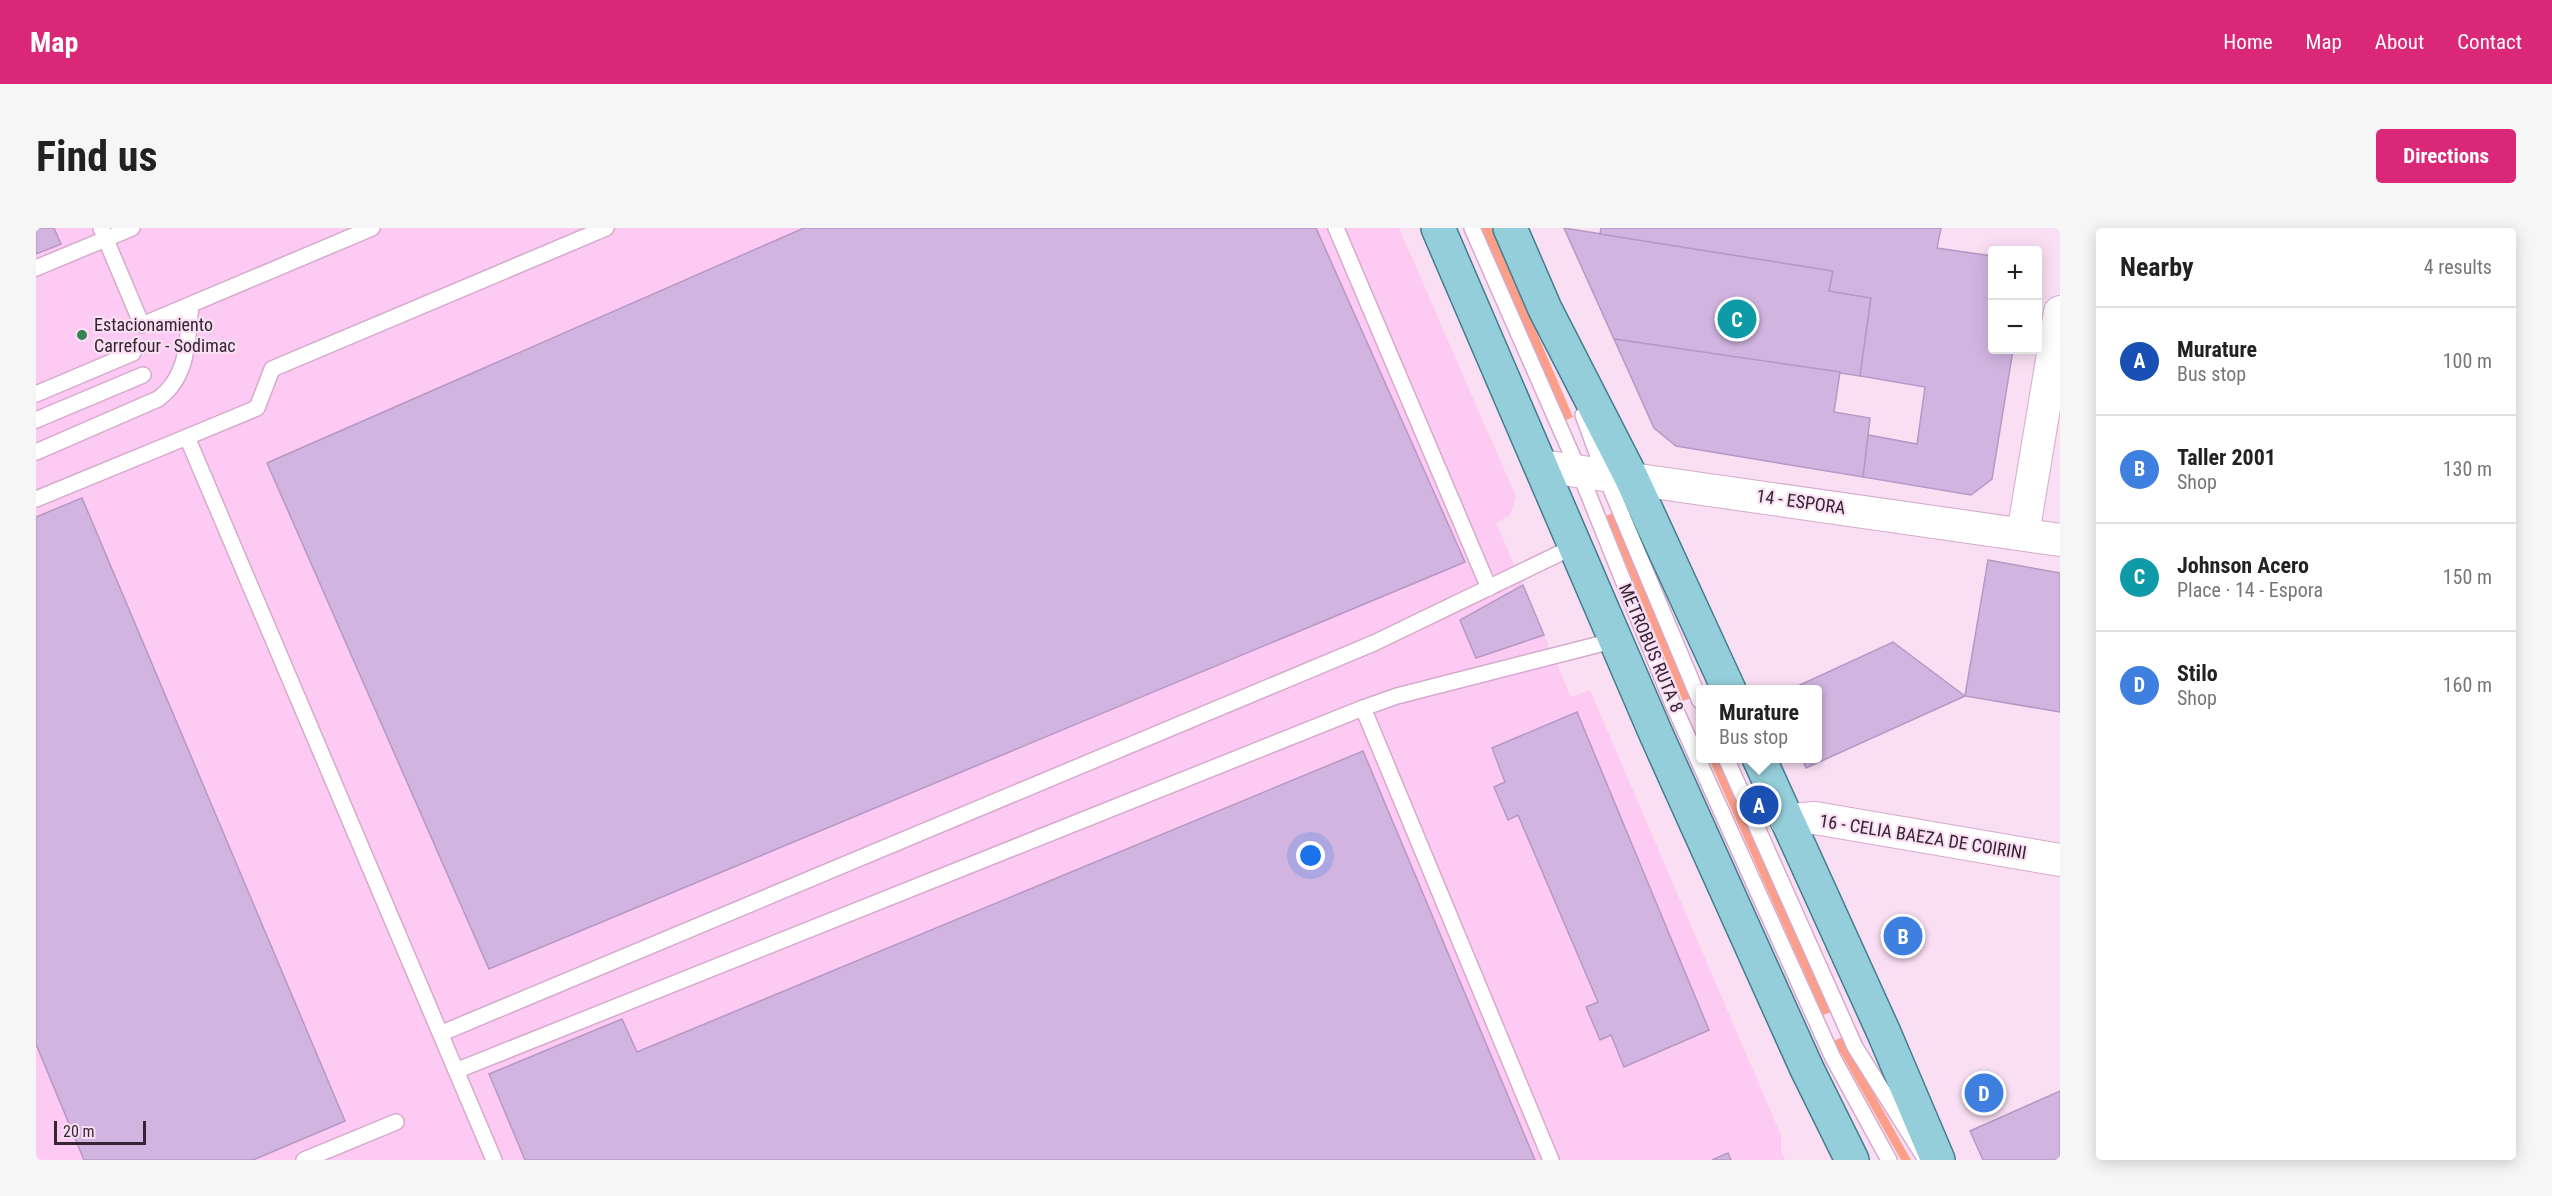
<!DOCTYPE html>
<html lang="en">
<head>
<meta charset="utf-8">
<style>
	body { margin:0; font-family:"Roboto Condensed",sans-serif; background:#f6f6f6; color:#222 }
	.controls { position:absolute; right:18px; top:18px; display:grid; overflow:hidden; border-radius:6px; box-shadow:0 3px 15px #0003 }
	.controls button { width:54px; height:54px; display:grid; place-items:center; padding:0; border:0; border-bottom:2px solid #e0e0e0; background:#fff; color:#222; font:30px sans-serif }
	.scale { position:absolute; left:18px; bottom:15px; width:92px; box-sizing:border-box; padding-left:6px; border:3px solid #352432; border-top:0; font-size:16px; line-height:21px; white-space:nowrap; color:#352432; -webkit-text-stroke:4px #fadff4; paint-order:stroke }
	.you { position:absolute; left:1275px; top:628px; width:21px; height:21px; margin:-15px; border:4px solid #fff; border-radius:50%; background:#1a73e8; box-shadow:0 0 0 9px #1a73e833 }
	.badge { display:grid; place-items:center; width:39px; height:39px; border-radius:50%; background:#db2777; color:#fff; font-size:20px; font-weight:700 }
	.pin { position:absolute; translate:-50% -50%; border:3px solid #fff; box-shadow:0 2px 6px #0006 }
	.popup { position:absolute; left:1660px; top:457px; width:126px; height:78px; box-sizing:border-box; display:grid; place-content:center; border-radius:6px; background:#fff; filter:drop-shadow(0 2px 4px #0005); font-size:20px; white-space:nowrap; color:#767676 }
	.popup b { font-size:22px; color:#222 }
	.popup::after { content:''; position:absolute; left:50%; top:100%; margin-left:-12px; border:12px solid transparent; border-top-color:#fff }
	.list { margin:0; padding:0; list-style:none }
	h2 { display:flex; justify-content:space-between; align-items:center; height:78px; margin:0; padding:0 24px; font-size:26px }
	h2 small { font-size:20px; font-weight:400; color:#767676 }
	.list li { display:grid; grid-template-columns:39px 1fr auto; gap:18px; align-items:center; box-sizing:border-box; height:108px; padding:0 24px; border-top:2px solid #e0e0e0 }
	.list b { display:block; font-size:22px; white-space:nowrap }
	.list p { margin:0; font-size:20px; white-space:nowrap; color:#767676 }
	.list em { font-size:20px; font-style:normal; color:#767676 }
	.map { position:relative; flex:none; width:2024px; height:932px; overflow:hidden; border-radius:6px }
	header { display:flex; align-items:center; gap:36px; box-sizing:border-box; height:84px; padding:0 30px; background:#db2777; color:#fff }
	header strong { font-size:28px }
	nav { display:flex; gap:33px; margin-inline-start:auto; font-size:21px }
	.intro { display:flex; align-items:center; justify-content:space-between; box-sizing:border-box; height:144px; padding:0 36px }
	h1 { margin:0; font-size:42px }
	.button { padding:15px 27px; border-radius:6px; background:#db2777; color:#fff; font-size:21px; font-weight:700 }
	main { display:flex; gap:36px; padding:0 36px }
	aside { flex:1; background:#fff; border-radius:6px; box-shadow:0 3px 15px #0003 }
	.map>svg:first-child { display:block }
	.built { fill:#fdcaf3 }
	.green { fill:#fc9e88 }
	.building { fill:#d1b5e0; stroke:#b599c4; stroke-width:1.5 }
	.lines { fill:none; stroke-linecap:round; stroke-linejoin:round }
	.service-casing { stroke:#d5aacc; stroke-width:18 }
	.minor-casing { stroke:#d5aacc; stroke-width:34 }
	.primary-casing { stroke:#447d8f; stroke-width:36 }
	.service { stroke:#fff; stroke-width:15 }
	.minor { stroke:#fff; stroke-width:32 }
	.primary { stroke:#94ceda; stroke-width:33 }
	.poi-dot { fill:#358352; stroke:#fadff4; stroke-width:2 }
	.labels { text-anchor:middle; stroke-width:4.5; stroke-linejoin:round; paint-order:stroke }
	.poi-label { font-size:18px; fill:#352432; stroke:#fadff4; text-anchor:start }
	.street-label { font-size:18px; fill:#352432; stroke:#fadff4 }
</style>
</head>
<body>
<header>
<strong>Map</strong>
<nav><a>Home</a><a>Map</a><a>About</a><a>Contact</a></nav>
</header>
<div class="intro"><h1>Find us</h1><a class="button">Directions</a></div>
<main>
<div class="map">
<svg width="2024" height="932" viewBox="0 0 2024 932">
	<rect width="100%" height="100%" fill="#fadff4"/>
	<polygon class="built" points="0,0 1363,0 1480,269 1474,287 1460,295 1535,469 1554,462 1745,907 1745,923 1749,932 0,932"/>
	<g class="green">
		<polygon points="1445,0 1456,0 1537,189 1528,193"/>
		<polygon points="1577,285 1655,470 1647,473 1570,288"/>
		<polygon points="1673,531 1682,531 1795,784 1787,787"/>
		<polygon points="1806,809 1875,932 1865,932 1798,813"/>
	</g>
	<g class="building">
		<polygon points="0,0 18,0 25,16 0,26"/>
		<polygon points="768,0 1280,0 1429,334 453,741 231,235"/>
		<polygon points="1528,0 1797,43 1793,63 1835,70 1824,148 1578,111"/>
		<polygon points="1565,0 1905,0 1901,20 1956,28 1956,122 1977,122 1956,251 1935,267 1827,249 1832,207 1881,216 1889,159 1824,148 1835,70 1793,63 1797,43 1564,6"/>
		<polygon points="1578,111 1804,144 1798,184 1834,190 1827,249 1640,218 1618,200"/>
		<polygon points="46,270 309,893 217,932 48,932 0,816 0,289"/>
		<polygon points="1952,332 2024,345 2024,484 1929,468"/>
		<polygon points="1487,357 1508,407 1440,430 1424,392"/>
		<polygon points="1857,414 1929,468 1770,540 1766,530 1782,530 1782,462 1753,462"/>
		<polygon points="1541,484 1673,802 1588,839 1575,807 1564,812 1550,779 1562,774 1482,587 1472,592 1458,559 1469,554 1456,520"/>
		<polygon points="1327,523 1499,932 489,932 453,846 586,791 601,824"/>
		<polygon points="2024,863 2024,932 1947,932 1934,903"/>
		<polygon points="1692,925 1695,932 1676,932"/>
	</g>
	<g class="lines">
		<defs>
			<g id="service">
				<polyline points="65,0 106,97 336,0"/>
				<polyline points="1300,0 1453,360"/>
				<polyline points="1436,0 1543,243 1636,474 1797,830 1853,932"/>
				<polyline points="0,40 96,0"/>
				<polyline points="0,166 97,125"/>
				<polyline points="1547,187 1569,247 1664,473"/>
				<polyline points="0,192 107,147"/>
				<polyline points="151,209 221,180 236,141 570,0"/>
				<path d="M0,224L122,171C153,148 151,113 155,77"/>
				<polyline points="0,271 151,209 458,932"/>
				<polyline points="1327,480 1515,932"/>
				<polyline points="1690,530 1819,819 1887,927"/>
				<polyline points="406,805 1338,415 1539,318"/>
				<polyline points="422,842 1327,480 1361,468 1580,412"/>
				<polyline points="268,932 360,894"/>
			</g>
			<g id="minor">
				<polyline points="1505,238 2024,312"/>
				<polyline points="1987,306 2024,84"/>
				<polyline points="1750,592 1779,590 2024,632"/>
			</g>
			<g id="primary">
				<polyline points="1402,0 1620,506 1771,841 1816,932"/>
				<polyline points="1474,0 1509,81 1595,249 1693,462"/>
				<polyline points="1723,530 1848,805 1902,932"/>
			</g>
		</defs>
		<use href="#service" class="service-casing"/>
		<use href="#minor" class="minor-casing"/>
		<use href="#primary" class="primary-casing"/>
		<use href="#service" class="service"/>
		<use href="#minor" class="minor"/>
		<use href="#primary" class="primary"/>
	</g>
	<circle class="poi-dot" cx="46" cy="107" r="6"/>
	<g class="labels">
		<g class="poi-label">
			<text x="58" y="103">Estacionamiento<tspan x="58" dy="21">Carrefour - Sodimac</tspan></text>
		</g>
		<g class="street-label">
			<text transform="translate(1765 274) rotate(8)" y="6">14 - ESPORA</text>
			<text transform="translate(1615 420) rotate(67)" y="6">METROBUS RUTA 8</text>
			<text transform="translate(1887 609) rotate(9)" y="6">16 - CELIA BAEZA DE COIRINI</text>
		</g>
	</g>
</svg>
<div class="controls">
<button>+</button>
<button>−</button>
</div>
<div class="scale">20 m</div>
<div class="you"></div>
<div class="pin badge" style="left:1723px;top:577px;background:#1a4fb4">A</div>
<div class="popup"><b>Murature</b>Bus stop</div>
<div class="pin badge" style="left:1867px;top:708px;background:#3f7fe0">B</div>
<div class="pin badge" style="left:1701px;top:91px;background:#0f9aa8">C</div>
<div class="pin badge" style="left:1948px;top:865px;background:#3f7fe0">D</div>
</div>
<aside>
<h2>Nearby<small>4 results</small></h2>
<ul class="list">
<li><span class="badge" style="background:#1a4fb4">A</span><div><b>Murature</b><p>Bus stop</p></div><em>100 m</em></li>
<li><span class="badge" style="background:#3f7fe0">B</span><div><b>Taller 2001</b><p>Shop</p></div><em>130 m</em></li>
<li><span class="badge" style="background:#0f9aa8">C</span><div><b>Johnson Acero</b><p>Place · 14 - Espora</p></div><em>150 m</em></li>
<li><span class="badge" style="background:#3f7fe0">D</span><div><b>Stilo</b><p>Shop</p></div><em>160 m</em></li>
</ul>
</aside>
</main>
</body>
</html>
